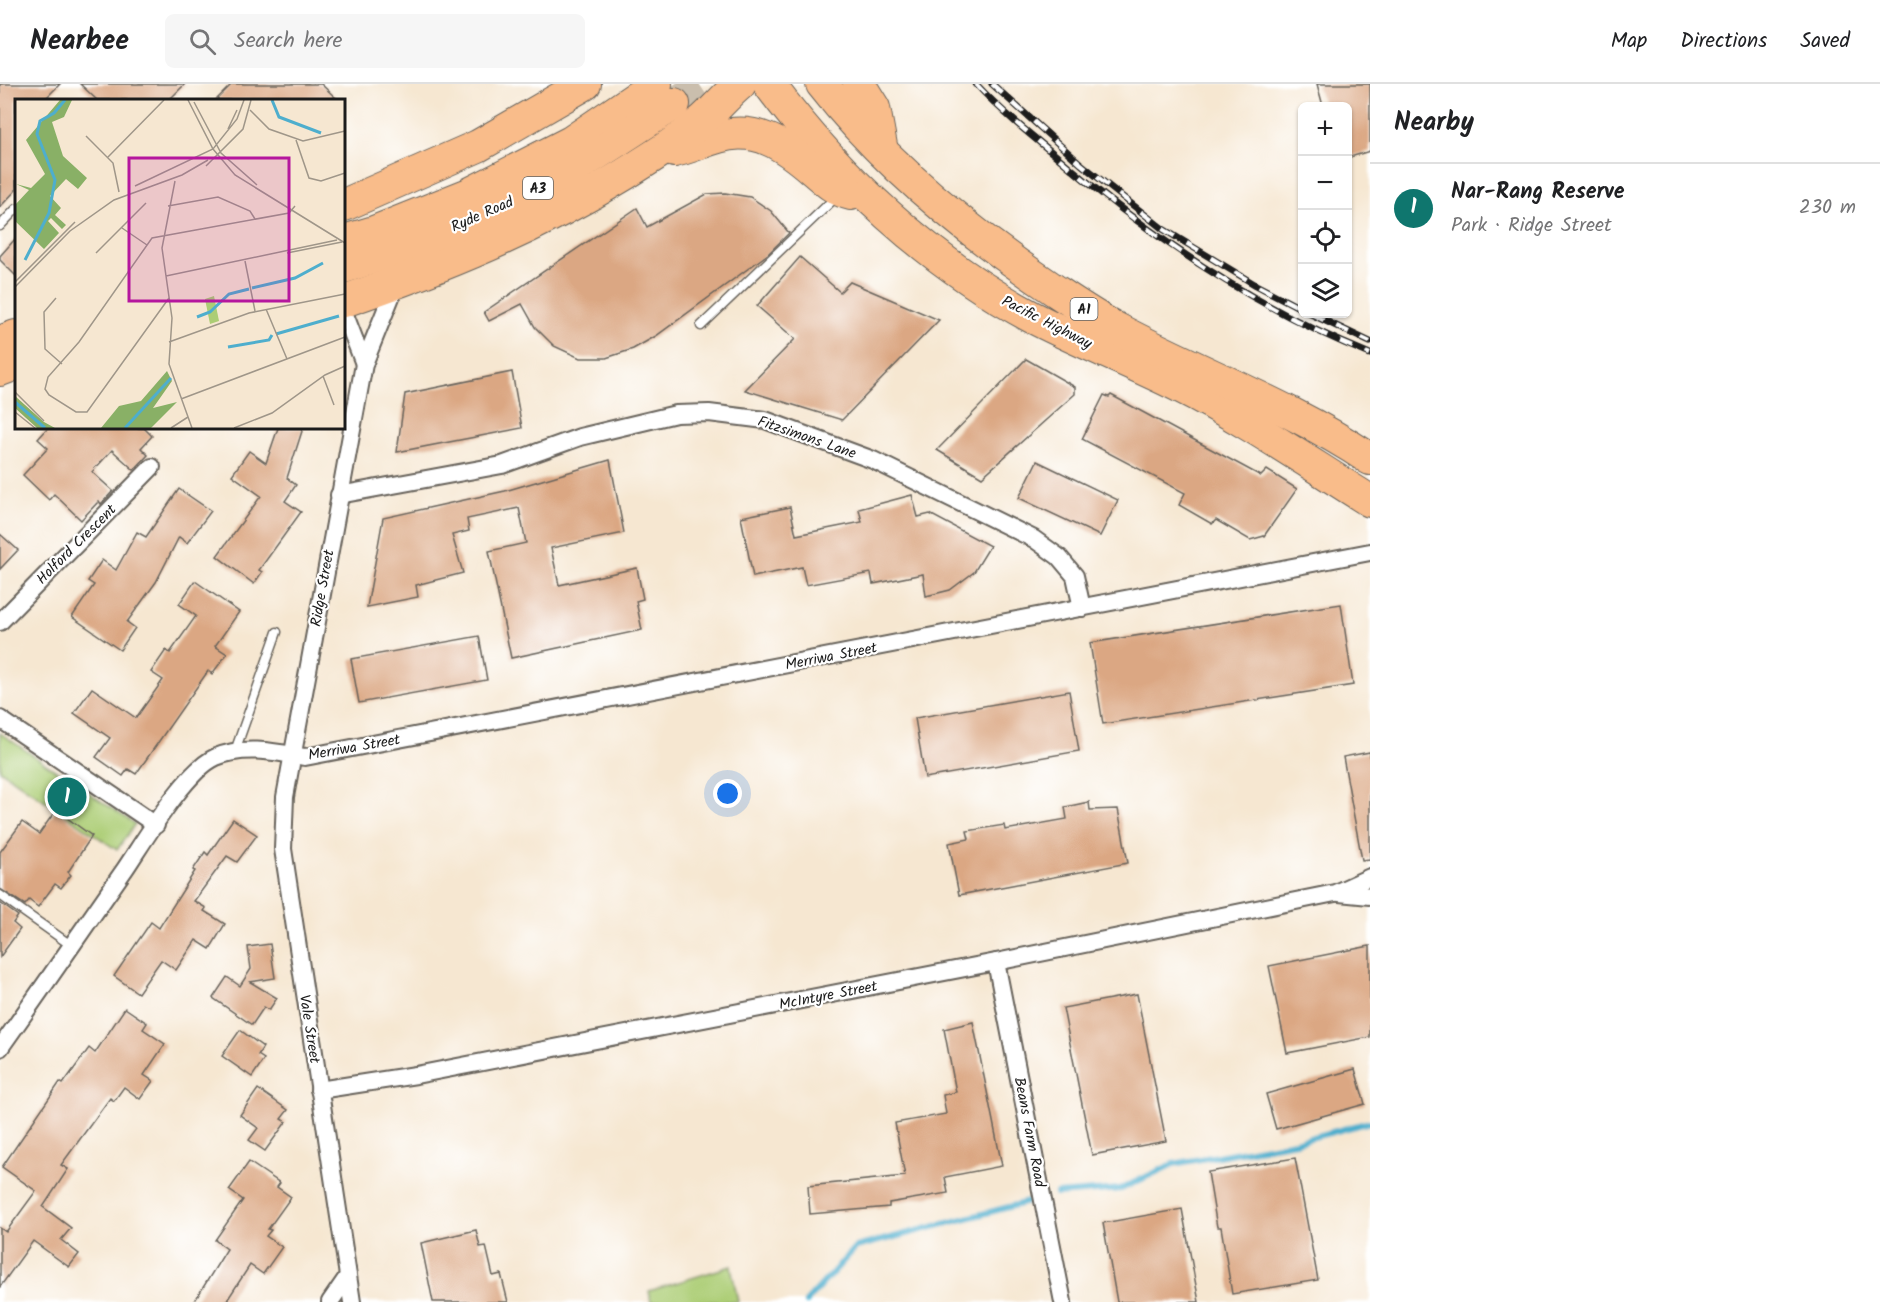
<!DOCTYPE html>
<html lang="en">
<head>
<meta charset="utf-8">
<style>
	body { margin:0; font-family:Kalam,sans-serif; background:#f6f6f6; color:#202124 }
	.controls { position:absolute; right:18px; top:18px; display:grid; overflow:hidden; border-radius:9px; box-shadow:0 2px 4px #0004 }
	.controls button { width:54px; height:54px; display:grid; place-items:center; padding:0; border:0; border-bottom:2px solid #e0e0e0; background:#fff; color:#202124; font:30px sans-serif }
	.you { position:absolute; left:728px; top:710px; width:21px; height:21px; margin:-15px; border:4px solid #fff; border-radius:50%; background:#1a73e8; box-shadow:0 0 0 9px #1a73e833 }
	.badge { display:grid; place-items:center; width:39px; height:39px; border-radius:50%; background:#0f766e; color:#fff; font-size:20px; font-weight:700 }
	.pin { position:absolute; translate:-50% -50%; border:3px solid #fff; box-shadow:0 2px 6px #0006 }
	.list { margin:0; padding:0; list-style:none }
	h2 { display:flex; justify-content:space-between; align-items:center; height:78px; margin:0; padding:0 24px; font-size:26px }
	h2 small { font-size:20px; font-weight:400; color:#757577 }
	.list li { display:grid; grid-template-columns:39px 1fr auto; gap:18px; align-items:center; box-sizing:border-box; height:90px; padding:0 24px; border-top:2px solid #e0e0e0 }
	.list b { display:block; font-size:22px; white-space:nowrap }
	.list p { margin:0; font-size:20px; white-space:nowrap; color:#757577 }
	.list em { font-size:20px; font-style:normal; color:#757577 }
	.icon { flex:none; width:33px; height:33px; fill:none; stroke:currentColor; stroke-width:2; stroke-linecap:round; stroke-linejoin:round }
	.map { position:relative; flex:none; width:1370px; height:1218px; overflow:hidden }
	header { display:flex; align-items:center; gap:36px; box-sizing:border-box; height:84px; padding:0 30px; background:#fff; border-bottom:2px solid #e0e0e0 }
	header strong { font-size:28px }
	nav { display:flex; gap:33px; margin-inline-start:auto; font-size:21px }
	.search { width:420px; height:54px; background:#f6f6f6; display:flex; align-items:center; gap:15px; box-sizing:border-box; padding:0 21px; border-radius:9px; color:#757577; font-size:22px }
	main { display:flex }
	aside { flex:1; background:#fff }
	.map>svg:first-child { display:block }
	.green { fill:#accd75; stroke:#647448; stroke-width:1.5 }
	.lines { fill:none; stroke-linecap:round; stroke-linejoin:round }
	.stream { stroke:#4eaecd; stroke-width:6 }
	.building { fill:#dba783 }
	.highway-tunnel { stroke:#cabead; stroke-width:32; stroke-dasharray:32 16; stroke-linecap:butt }
	.lane-casing { stroke:#68635b; stroke-width:11 }
	.street-casing { stroke:#68635b; stroke-width:20 }
	.highway-casing { stroke:#68635b; stroke-width:34 }
	.lane { stroke:#fff; stroke-width:8 }
	.street { stroke:#fff; stroke-width:16 }
	.highway { stroke:#f9bc8a; stroke-width:32 }
	.rail-casing { stroke:#1c1c1c; stroke-width:7 }
	.rail { stroke:#fff; stroke-width:4.5; stroke-dasharray:14; stroke-linecap:butt }
	.labels { text-anchor:middle; stroke-width:4.5; stroke-linejoin:round; paint-order:stroke }
	.shield { fill:#fff; stroke:#606060; stroke-width:1.5 }
	.shield-label { font-size:14px; font-weight:bold; fill:#1c1c1c }
	.street-label { font-size:15px; fill:#1c1c1c; stroke:#fff }
	.inset-river { fill:none; stroke:#4eaecd; stroke-width:3 }
	.inset-road { fill:none; stroke:#9f9689; stroke-width:1.5 }
	.view { fill:#b5179e; fill-opacity:0.15; stroke:#b5179e; stroke-width:3 }
	.inset-edge { fill:none; stroke:#1c1c1c; stroke-width:3 }
</style>
</head>
<body>
<header>
<strong>Nearbee</strong>
<div class="search"><svg class="icon" aria-label="search" viewBox="0 0 24 24"><circle cx="10" cy="10" r="6"/><path d="M15 15l6 6"/></svg>Search here</div>
<nav><a>Map</a><a>Directions</a><a>Saved</a></nav>
</header>
<main>
<div class="map">
<svg width="1370" height="1218" viewBox="0 0 1370 1218">
	<rect width="100%" height="100%" fill="#fff"/>
	<filter id="ink" filterUnits="userSpaceOnUse"><feTurbulence type="fractalNoise" baseFrequency=".0167" numOctaves="2"/><feDisplacementMap in="SourceGraphic" scale="12" xChannelSelector="R" yChannelSelector="G"/><feConvolveMatrix kernelMatrix="1 2 1 2 8 2 1 2 1" color-interpolation-filters="sRGB"/></filter>
	<filter id="wash" filterUnits="userSpaceOnUse"><feTurbulence type="fractalNoise" baseFrequency=".008" numOctaves="4" result="noise"/><feDisplacementMap in="SourceGraphic" scale="24" xChannelSelector="R" yChannelSelector="G"/><feGaussianBlur stdDeviation="1.35" result="paint"/><feColorMatrix in="noise" values="0 0 0 0 0 0 0 0 0 0 0 0 0 0 0 0 0 1.4 0 .05"/><feComposite in="paint" operator="in"/></filter>
	<g filter="url(#wash)">
		<rect width="100%" height="100%" fill="#f6e7d1"/>
		<g class="green">
			<polygon points="0,649 135,740 117,766 0,686"/>
			<polygon points="731,1182 738,1218 651,1218 649,1207"/>
		</g>
		<g class="lines">
			<g class="stream">
				<polyline points="1057,1110 1121,1105 1173,1080 1295,1058 1370,1038"/>
				<polyline points="806,1218 856,1163 1032,1117"/>
			</g>
		</g>
		<g id="blocks">
			<g class="building">
				<polygon points="0,0 60,0 44,16 16,16 16,106 0,123"/>
				<polygon points="80,0 185,0 169,16 97,16"/>
				<polygon points="232,0 321,0 338,16 216,16"/>
				<polygon points="1317,0 1370,0 1370,67 1347,74 1347,22 1323,22"/>
				<polygon points="725,109 750,113 771,127 789,149 768,170 656,252 633,265 606,274 580,274 554,262 535,243 522,220 489,237 484,228 637,124 647,143 707,110"/>
				<polygon points="16,154 16,192 0,176 0,172"/>
				<polygon points="800,173 840,208 850,198 939,236 842,336 745,306 795,255 757,222"/>
				<polygon points="1026,275 1075,303 1075,310 982,393 937,366"/>
				<polygon points="512,288 522,344 397,368 405,310"/>
				<polygon points="1104,311 1109,313 1111,311 1261,392 1267,386 1297,405 1264,452 1250,456 1216,436 1212,440 1179,421 1185,409 1082,355"/>
				<polygon points="48,344 144,344 152,352 141,364 148,371 134,386 112,366 92,388 113,407 101,420 99,417 81,436 54,410 49,416 23,391 48,364 38,355"/>
				<polygon points="278,344 303,344 287,394 296,401 285,417 301,428 259,486 262,488 254,500 217,472 261,412 232,391 249,367 266,379"/>
				<polygon points="610,376 624,449 551,464 559,501 637,484 643,515 636,517 642,546 511,574 489,467 526,459 519,424 467,435 469,447 452,451 463,489 416,501 418,513 367,523 383,434 505,407"/>
				<polygon points="1037,377 1118,416 1100,452 1019,414"/>
				<polygon points="179,405 211,427 187,459 179,453 156,498 127,538 135,544 120,566 72,533 94,501 88,497 102,476 116,486 137,448 146,453"/>
				<polygon points="912,411 918,433 930,430 990,462 974,488 950,506 926,512 923,490 873,500 871,489 806,501 802,483 753,493 741,433 790,423 796,451 862,438 859,425"/>
				<polygon points="0,450 18,466 0,485"/>
				<polygon points="195,497 239,528 215,562 227,570 212,590 208,587 136,690 128,685 123,692 96,673 110,654 74,629 92,604 136,634 163,596 151,588 166,566 170,569 196,532 179,520"/>
				<polygon points="1341,520 1353,601 1103,640 1090,559"/>
				<polygon points="479,552 487,596 359,619 351,575"/>
				<polygon points="1069,607 1079,667 925,694 915,634"/>
				<polygon points="1370,668 1370,775 1362,776 1343,673"/>
				<polygon points="1089,718 1090,726 1118,725 1128,779 959,811 949,759 969,755 967,747 1004,741 1005,746 1067,735 1065,723"/>
				<polygon points="56,726 92,752 68,788 71,791 61,804 55,800 38,823 29,816 25,821 0,805 0,768 22,738 39,750"/>
				<polygon points="233,735 257,751 237,778 227,772 194,817 206,824 204,827 225,840 210,865 196,856 176,886 161,876 138,909 114,892 151,838 159,844 195,787 193,786 205,768 208,771"/>
				<polygon points="0,819 18,832 13,839 20,845 0,873"/>
				<polygon points="270,860 275,894 250,898 277,914 269,926 264,923 252,941 213,914 227,893 240,902 251,885 248,863"/>
				<polygon points="1370,862 1370,953 1287,969 1269,882"/>
				<polygon points="1137,910 1166,1057 1092,1071 1063,924"/>
				<polygon points="125,924 147,939 143,945 165,960 144,991 153,997 140,1015 124,1003 114,1017 110,1014 61,1081 68,1085 43,1123 71,1144 61,1156 79,1170 69,1183 33,1157 0,1203 0,1144 6,1148 36,1107 2,1083 60,998 63,1000 89,964 95,969"/>
				<polygon points="973,938 1002,1082 945,1093 948,1109 889,1119 889,1123 810,1130 808,1102 905,1092 895,1039 946,1030 943,1011 956,1008 944,945"/>
				<polygon points="240,946 263,963 258,971 264,975 252,993 222,972"/>
				<polygon points="1355,985 1365,1020 1276,1045 1266,1010"/>
				<polygon points="258,1005 288,1026 281,1035 286,1038 265,1067 249,1056 258,1044 240,1031"/>
				<polygon points="1295,1074 1318,1196 1232,1210 1221,1143 1217,1143 1208,1088"/>
				<polygon points="249,1078 280,1099 277,1103 291,1113 268,1145 271,1146 266,1152 282,1163 263,1190 250,1181 226,1218 194,1218 227,1165 215,1156 243,1116 229,1106"/>
				<polygon points="1182,1125 1199,1218 1117,1218 1103,1139"/>
				<polygon points="476,1146 480,1163 486,1162 493,1192 501,1190 508,1218 433,1218 421,1159"/>
			</g>
		</g>
	</g>
	<g filter="url(#ink)">
		<use href="#blocks" fill-opacity="0" stroke="#68635b" stroke-width="1.5"/>
		<g class="lines">
			<polyline class="highway-tunnel" points="674,20 704,0"/>
			<defs>
				<g id="lane">
					<polyline points="0,142 16,125"/>
					<polyline points="701,242 837,112"/>
					<polyline points="235,667 277,548"/>
					<polyline points="0,811 72,862"/>
				</g>
				<g id="street">
					<polyline points="344,228 364,280"/>
					<polyline points="339,411 502,381 580,353 676,330 709,329 765,336 873,376 1034,455 1059,473 1075,492 1082,524"/>
					<polyline points="0,538 152,383"/>
					<polyline points="0,635 156,741"/>
					<polyline points="1339,809 1370,812"/>
					<polyline points="996,878 1063,1218"/>
					<path d="M0,964C42,905 83,845 125,785C144,757 186,686 216,673C244,661 276,668 305,673L1370,468"/>
					<polyline points="319,1006 416,991 996,878 1335,809 1370,793"/>
					<polyline points="330,1218 348,1192"/>
					<polyline points="352,1218 283,765 285,713 364,280 397,198"/>
				</g>
				<g id="highway">
					<path d="M769,0C839,94 928,177 1032,233C1080,258 1131,278 1179,302C1245,335 1307,378 1370,417"/>
					<path d="M822,0C885,81 968,148 1053,205C1074,219 1096,234 1119,246C1202,290 1291,322 1370,375"/>
					<polyline points="859,0 874,24 882,67"/>
					<path d="M674,67C689,64 703,57 718,53C757,41 785,62 813,86C825,96 836,107 851,110"/>
					<polyline points="344,121 478,62 585,0"/>
					<polyline points="344,157 374,148 469,110 571,58 656,0"/>
					<path d="M344,183C419,159 497,130 566,89C603,67 638,43 674,20"/>
					<path d="M344,217C442,183 536,145 625,90C652,73 680,56 704,35C716,24 727,11 740,0"/>
					<polyline points="0,258 16,252"/>
					<polyline points="0,286 16,280"/>
				</g>
			</defs>
			<use href="#lane" class="lane-casing"/>
			<use href="#street" class="street-casing"/>
			<use href="#highway" class="highway-casing"/>
			<use href="#lane" class="lane"/>
			<use href="#street" class="street"/>
			<use href="#highway" class="highway"/>
			<defs>
				<g id="rail">
					<path d="M976,0C1000,26 1027,48 1054,70C1149,152 1253,223 1370,270"/>
					<polyline points="992,0 1081,80 1163,145 1256,201 1302,225"/>
					<polyline points="1311,230 1370,258"/>
				</g>
			</defs>
			<use href="#rail" class="rail-casing"/>
			<use href="#rail" class="rail"/>
		</g>
	</g>
	<g class="labels">
		<g class="shield">
			<rect x="523" y="93" width="30" height="22" rx="4.5"/>
			<rect x="1070.5" y="214" width="27" height="22" rx="4.5"/>
		</g>
		<g class="shield-label">
			<text x="538" y="109">A3</text>
			<text x="1084" y="230">A1</text>
		</g>
		<g class="street-label">
			<text transform="translate(482 130) rotate(-24)" y="5">Ryde Road</text>
			<text transform="translate(1047 238) rotate(27)" y="5">Pacific Highway</text>
			<text transform="translate(807 353) rotate(19)" y="5">Fitzsimons Lane</text>
			<text transform="translate(76 460) rotate(-45)" y="5">Holford Crescent</text>
			<text transform="translate(322 504) rotate(-80)" y="5">Ridge Street</text>
			<text transform="translate(831 572) rotate(-11)" y="5">Merriwa Street</text>
			<text transform="translate(354 663) rotate(-10)" y="5">Merriwa Street</text>
			<text transform="translate(828 911) rotate(-11)" y="5">McIntyre Street</text>
			<text transform="translate(310 945) rotate(81)" y="5">Vale Street</text>
			<text transform="translate(1030 1048) rotate(79)" y="5">Beans Farm Road</text>
		</g>
	</g>
	<g transform="translate(15 15)">
		<rect width="330" height="330" fill="#f6e7d1"/>
		<path d="M199,197L204,222L195,225L190,200Z" fill="#accd75"/>
		<path d="M45,1H57L49,18L37,23L48,57L72,79L63,90L51,80L35,97L46,109L40,116L51,126L47,130L36,119L33,122L44,134L29,150L0,122V106L14,91L1,85L16,89L30,75L11,41ZM152,272L157,282L138,309L162,303L136,329H86L104,307L126,302ZM0,297L29,323L40,329H22L0,309Z" fill="#89b066"/>
		<path class="inset-river" d="M257,1L264,18L306,34M10,161L34,114L40,81L22,35L25,22L39,14L50,1M237,189L280,179L308,164M182,218L195,213L214,195L234,190M261,235L324,217M213,248L254,241L257,236M0,303L30,329M110,329L156,279"/>
		<path class="inset-road" d="M173,1L198,50L220,76L330,144M179,3L206,54L242,86M235,11L254,30L288,42L330,32M213,30L222,11M71,37L98,64L104,93M281,41L294,79L306,82L330,74M93,58L149,1M191,67L228,30L236,1M160,82L147,149L157,219L154,265L177,329M120,87L198,50L222,20L229,1M153,107L203,98L235,112L240,120M107,129L132,146M81,154L131,104M272,154L327,143M230,162L240,212M151,177L322,141M0,183L60,123M0,188L55,132L99,101L167,76L193,61M41,199L29,213L30,250L47,265M154,199L72,313H61L34,296L30,290L33,278L64,243L137,139L274,114L280,107M251,210L272,260M154,243L234,214L330,195M308,277L319,306M0,293L29,322M166,300L330,238M0,313L20,329M156,329L173,318M219,329L257,314L310,276L330,267"/>
		<path class="view" d="M114,59H274V202H114Z"/>
		<rect width="330" height="330" class="inset-edge"/>
	</g>
</svg>
<div class="controls">
<button>+</button>
<button>−</button>
<button><svg class="icon" aria-label="locate" viewBox="0 0 24 24"><circle cx="12" cy="12" r="6"/><path d="M12 2v4M12 18v4M2 12h4M18 12h4"/></svg></button>
<button><svg class="icon" aria-label="layers" viewBox="0 0 24 24"><path d="M12 4l9 5-9 5-9-5zM3 14l9 5 9-5"/></svg></button>
</div>
<div class="you"></div>
<div class="pin badge" style="left:67px;top:713px">1</div>
</div>
<aside>
<h2>Nearby<small></small></h2>
<ul class="list">
<li><span class="badge">1</span><div><b>Nar-Rang Reserve</b><p>Park · Ridge Street</p></div><em>230 m</em></li>
</ul>
</aside>
</main>
</body>
</html>
